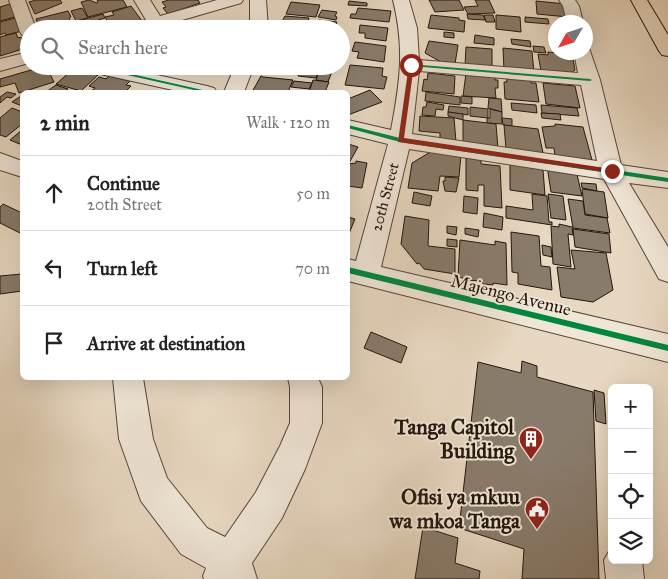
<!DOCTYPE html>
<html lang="en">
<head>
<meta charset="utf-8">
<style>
	body { margin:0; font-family:"IM FELL Great Primer",serif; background:#f6f6f6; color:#222 }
	.controls { position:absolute; right:15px; bottom:15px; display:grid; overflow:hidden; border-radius:8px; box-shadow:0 5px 20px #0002 }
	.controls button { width:45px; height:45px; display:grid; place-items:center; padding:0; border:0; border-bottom:1px solid #e0e0e0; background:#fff; color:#222; font:25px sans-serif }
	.compass { position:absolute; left:548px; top:15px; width:45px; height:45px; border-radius:50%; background:#fff; box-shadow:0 5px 20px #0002; rotate:231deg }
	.stop { position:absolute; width:15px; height:15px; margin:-11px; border:4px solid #8f2418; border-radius:50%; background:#fff }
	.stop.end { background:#8f2418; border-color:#fff; box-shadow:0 1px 5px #0008 }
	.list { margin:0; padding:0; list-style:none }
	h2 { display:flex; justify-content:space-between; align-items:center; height:65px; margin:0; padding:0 20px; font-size:21px }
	h2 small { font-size:16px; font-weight:400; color:#767676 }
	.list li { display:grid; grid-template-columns:32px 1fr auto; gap:15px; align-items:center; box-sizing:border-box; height:75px; padding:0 20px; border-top:1px solid #e0e0e0 }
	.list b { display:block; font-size:19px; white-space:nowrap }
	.list p { margin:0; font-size:16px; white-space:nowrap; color:#767676 }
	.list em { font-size:16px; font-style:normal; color:#767676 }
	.icon { flex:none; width:28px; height:28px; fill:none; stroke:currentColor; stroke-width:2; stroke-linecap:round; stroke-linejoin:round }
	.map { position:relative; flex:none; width:668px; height:579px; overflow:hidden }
	.search { position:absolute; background:#fff; box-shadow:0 5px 20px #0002; left:20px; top:20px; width:330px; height:55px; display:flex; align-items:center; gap:12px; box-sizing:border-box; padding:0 18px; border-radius:28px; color:#767676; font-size:19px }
	.panel { position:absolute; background:#fff; box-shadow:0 5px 20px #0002; left:20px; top:90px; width:330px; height:290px; border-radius:8px }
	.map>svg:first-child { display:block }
	.building { fill:#897b6b; stroke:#22160d }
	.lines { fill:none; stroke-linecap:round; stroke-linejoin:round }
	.minor-casing { stroke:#54463a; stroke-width:2 }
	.major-casing { stroke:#22160d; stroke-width:2 }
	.minor { fill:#f0e6d7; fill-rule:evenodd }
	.major { fill:#e8d8c1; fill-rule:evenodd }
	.cycleway-casing { stroke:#f0e6d7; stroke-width:3 }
	.cycleway { fill:#00873e; fill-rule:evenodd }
	.route { fill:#8f2418 }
	.labels { text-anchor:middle; stroke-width:4; stroke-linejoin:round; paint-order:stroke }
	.far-street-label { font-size:15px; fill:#22160d; stroke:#f0e6d7 }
	.street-label { font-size:18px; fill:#22160d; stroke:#f0e6d7 }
	.near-poi-label { font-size:21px; font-weight:bold; fill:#22160d; stroke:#f0e6d7; text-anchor:end }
</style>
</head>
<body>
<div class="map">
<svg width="668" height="579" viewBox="0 0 668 579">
	<rect width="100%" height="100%" fill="#e8d8c1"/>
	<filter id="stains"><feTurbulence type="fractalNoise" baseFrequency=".004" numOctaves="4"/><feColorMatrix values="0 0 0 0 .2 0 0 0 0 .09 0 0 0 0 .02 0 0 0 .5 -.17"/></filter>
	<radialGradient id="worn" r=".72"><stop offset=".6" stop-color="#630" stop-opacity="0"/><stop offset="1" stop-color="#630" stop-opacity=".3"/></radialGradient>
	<g class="building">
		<polygon points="36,0 60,0 62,3 35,14 29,2"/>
		<polygon points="89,0 97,3 98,2 97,0 123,0 127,7 88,17 81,2"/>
		<polygon points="169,0 198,0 200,3 168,14 163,8 166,7 162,2"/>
		<polygon points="429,0 459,0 464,10 435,12"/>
		<polygon points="475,0 489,0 495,13 468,14 464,7 478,6"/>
		<polygon points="349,1 367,3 367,6 348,5"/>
		<polygon points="536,1 566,4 568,17 537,14"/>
		<polygon points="291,2 320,5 316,17 286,14"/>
		<polygon points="10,4 15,17 0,21 0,7"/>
		<polygon points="131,6 142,21 115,29 111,27 105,17 114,15 112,12"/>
		<polygon points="82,8 88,18 76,21 71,11"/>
		<polygon points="358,8 391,11 389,22 350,18 351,14 356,14"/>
		<polygon points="322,10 337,12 335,16 337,17 336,20 318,17"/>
		<polygon points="68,11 71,17 69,18 71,22 40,29 36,19"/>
		<polygon points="103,14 105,18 98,20 104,29 78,29 74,22"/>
		<polygon points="467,14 483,15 485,20 468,19"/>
		<polygon points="431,15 459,18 459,20 465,21 464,32 428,28"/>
		<polygon points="484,15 493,15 495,22 486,22"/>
		<polygon points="496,15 520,17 521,32 496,29"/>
		<polygon points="285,16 309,18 308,21 311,21 308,29 279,27"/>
		<polygon points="525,17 548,19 549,24 525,22"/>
		<polygon points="15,18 22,31 6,35 5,33 0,35 0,22"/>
		<polygon points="319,20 337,22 335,29 320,29 321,26 317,25"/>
		<polygon points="72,22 75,29 48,29"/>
		<polygon points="360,25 388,28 386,41 365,38 365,33 359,33"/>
		<polygon points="444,32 454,33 454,38 444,37"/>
		<polygon points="16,33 18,38 21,37 26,48 0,56 0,37"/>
		<polygon points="475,35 494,38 494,45 474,43"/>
		<polygon points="511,39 530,41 531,47 512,44"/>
		<polygon points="429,41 458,45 455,64 441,62 425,53"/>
		<polygon points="355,42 386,46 384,62 357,58 359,52 352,51"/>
		<polygon points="533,46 544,47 546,53 534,52"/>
		<polygon points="466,47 492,49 492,69 465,66"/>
		<polygon points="503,48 532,51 534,73 504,70"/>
		<polygon points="548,52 572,54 575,70 569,74 541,71 538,54 548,55"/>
		<polygon points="350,65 383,68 382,76 387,77 384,89 345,85"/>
		<polygon points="45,66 54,66 55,68 48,70 54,82 19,93 15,83 0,87 0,79"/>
		<polygon points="59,66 71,66 62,74 51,73"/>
		<polygon points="258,66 282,66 281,70"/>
		<polygon points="302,66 320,66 316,78 298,76"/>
		<polygon points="321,66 334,66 328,82 316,80"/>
		<polygon points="76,67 96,72 94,74 98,75 81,91 56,84"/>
		<polygon points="428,73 455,76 454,94 422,91 424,79 427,80"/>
		<polygon points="466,73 495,76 495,80 498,80 498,88 495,88 496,98 463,96"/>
		<polygon points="109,76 130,81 126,85 131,86 125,92 90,92 95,88 89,86 99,77 106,79"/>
		<polygon points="261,76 263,77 293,80 288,92 252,92"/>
		<polygon points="506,77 531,80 531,83 536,83 539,102 505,99 504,82 507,82"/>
		<polygon points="313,80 329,82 325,92 309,92"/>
		<polygon points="294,81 312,83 309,89 291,87"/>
		<polygon points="543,83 575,86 580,108 546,104"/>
		<polygon points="56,85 68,89 63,92 46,92"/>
		<polygon points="370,90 382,102 348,115 348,99"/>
		<polygon points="7,92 16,94 11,98 7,97 0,103 0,97"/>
		<polygon points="426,92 460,97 460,105 425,101"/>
		<polygon points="21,96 22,96 22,106 12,102"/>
		<polygon points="461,96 472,97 472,104 461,103"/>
		<polygon points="489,98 501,99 502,112 488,108"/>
		<polygon points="427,102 444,105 443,110 436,109 435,116 422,115 423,107 426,107"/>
		<polygon points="511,103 536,105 537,113 512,110"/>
		<polygon points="541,105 577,108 579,116 542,113"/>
		<polygon points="449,106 468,108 468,115 448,112"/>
		<polygon points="470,107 488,109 488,118 470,116"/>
		<polygon points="12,108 22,112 22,124 6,137 0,135 0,118"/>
		<polygon points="490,109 502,112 502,124 487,123 487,118 490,118"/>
		<polygon points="448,112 463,114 463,120 448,116"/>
		<polygon points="541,113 560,114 561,120 542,118"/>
		<polygon points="420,116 454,118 456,142 440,140 440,133 419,131"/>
		<polygon points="502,118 512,119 512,126 503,125"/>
		<polygon points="463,120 496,124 498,149 463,146"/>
		<polygon points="555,124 583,127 592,160 555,156 554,148 546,148 542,127 555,126"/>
		<polygon points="504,125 538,129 543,153 506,149"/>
		<polygon points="22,130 22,145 10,140"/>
		<polygon points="348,144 358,147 349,163 348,163"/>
		<polygon points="432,151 461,155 459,177 440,176 438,191 408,188 412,163"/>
		<polygon points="466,158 481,160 481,164 500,166 502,208 484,206 484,185 478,185 478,191 466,190"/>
		<polygon points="356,161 367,163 362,188 348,186 348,164 356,163"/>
		<polygon points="510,163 543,170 545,195 510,190"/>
		<polygon points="547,166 576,170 582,196 551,192"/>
		<polygon points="445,177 459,178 456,192 445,191 443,181 445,181"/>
		<polygon points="581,183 596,184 597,191 582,188"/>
		<polygon points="582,189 604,192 608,218 585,214"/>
		<polygon points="414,192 432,196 430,206 412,203"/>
		<polygon points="532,194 547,196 549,222 552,222 552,225 506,218 506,206 533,210"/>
		<polygon points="548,194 563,196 566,220 551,218"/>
		<polygon points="464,196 478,198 477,214 463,212"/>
		<polygon points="568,199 583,201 585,215 607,218 610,233 573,228"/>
		<polygon points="3,204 22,213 22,234 0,223 0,207"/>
		<polygon points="484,213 503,217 502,230 483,227"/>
		<polygon points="405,216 429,220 428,246 455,249 455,274 424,269 419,263 417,264 401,244"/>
		<polygon points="348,217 355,219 348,236"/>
		<polygon points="559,224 572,227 573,235 568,234 571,267 553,264 551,226 559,227"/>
		<polygon points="447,226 457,227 456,235 447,233"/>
		<polygon points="465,228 479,230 478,237 465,234"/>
		<polygon points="573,229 609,234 611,253 575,247"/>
		<polygon points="511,232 539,236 541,266 550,267 552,290 518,284 518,273 512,272"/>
		<polygon points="447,239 457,240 457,247 447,246"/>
		<polygon points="460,240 495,245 495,241 506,243 507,285 493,283 493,285 483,284 482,281 463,280 463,278 458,277"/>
		<polygon points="542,245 551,247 552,257 543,255"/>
		<polygon points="571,250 606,253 613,290 593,302 561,297 557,267 575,269"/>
		<polygon points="22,274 22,291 0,294 0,276"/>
		<polygon points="371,332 407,347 401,363 364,348"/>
		<polygon points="522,361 537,366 537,377 593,392 599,579 522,579 524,549 459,528 478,362 521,373"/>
		<polygon points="594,390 604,393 606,424 596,421"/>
		<polygon points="423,527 458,538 455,563 480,571 479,579 415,579"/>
	</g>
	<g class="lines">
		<defs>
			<g id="minor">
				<polygon points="9,0 25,0 36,29 29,29 29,37 23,36 20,32"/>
				<polygon points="134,0 150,0 160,16 217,0 243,0 241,3 151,29 122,29 125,25 146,20"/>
				<polygon points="250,0 266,0 268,29 250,29"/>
				<path d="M393,0H409L417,28L419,60L578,73L574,52H586V47L589,48L600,80L621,165L668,172V188L629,183L668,247V282L659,279L604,179L409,149L381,267L668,334V362L348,281V259L356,261L388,144L348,134V120L391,130C400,82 405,49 393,0ZM419,71L581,85L597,161L412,134Z"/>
				<polygon points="559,0 575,0 579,6 583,22 567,22 563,6"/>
				<polygon points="29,52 29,63 0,71 0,59"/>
				<polygon points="80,66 116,66 207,86 214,88 217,92 182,92 82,70"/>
				<polygon points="235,66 254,66 244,92 224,92"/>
				<polygon points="0,153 22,161 22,177 0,170"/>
				<polygon points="113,378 143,378 153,439 167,478 207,528 225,537 256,492 280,446 290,423 290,387 288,378 318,378 322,387 322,423 305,469 282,518 252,563 257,579 204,579 203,576 206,568 181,554 141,501 119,439"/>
				<polygon points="612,546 612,560 642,560 644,579 606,579 604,560"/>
			</g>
			<polygon id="major" points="631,0 647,0 668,35 668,56 662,55 659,51"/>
		</defs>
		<use href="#minor" class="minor-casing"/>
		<use href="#major" class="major-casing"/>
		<use href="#minor" class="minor"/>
		<use href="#major" class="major"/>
		<defs>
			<g id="cycleway">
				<polygon points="409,64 590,79 592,80 590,81 411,66 409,65"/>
				<polygon points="87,66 96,66 207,91 209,92 203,92"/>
				<polygon points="348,125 400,138 668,178 668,182 400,142 348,128"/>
				<polygon points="348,267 668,345 668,351 348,273"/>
			</g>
		</defs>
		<use href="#cycleway" class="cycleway-casing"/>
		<use href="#cycleway" class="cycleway"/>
	</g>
	<polygon class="route" points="409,64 414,65 404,138 612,169 615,171 612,173 398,142"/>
	<defs>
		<symbol id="building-pin" viewBox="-11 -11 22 30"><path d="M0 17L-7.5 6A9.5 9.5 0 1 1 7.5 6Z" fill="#8f2418" stroke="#f0e6d7"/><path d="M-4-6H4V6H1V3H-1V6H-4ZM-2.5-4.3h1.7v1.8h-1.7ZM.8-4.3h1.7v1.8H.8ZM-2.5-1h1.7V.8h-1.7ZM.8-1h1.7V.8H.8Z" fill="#fff"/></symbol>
		<symbol id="civic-pin" viewBox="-11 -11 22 30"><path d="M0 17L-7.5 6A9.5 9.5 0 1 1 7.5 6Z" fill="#8f2418" stroke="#f0e6d7"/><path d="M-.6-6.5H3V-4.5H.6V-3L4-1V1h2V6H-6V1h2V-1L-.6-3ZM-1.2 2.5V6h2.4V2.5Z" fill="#fff"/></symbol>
	</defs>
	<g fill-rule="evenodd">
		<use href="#building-pin" x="517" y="425" width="28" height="38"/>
		<use href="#civic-pin" x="523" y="495" width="28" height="38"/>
	</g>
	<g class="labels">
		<g class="far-street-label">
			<text transform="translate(385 197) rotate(-75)" y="5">20th Street</text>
		</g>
		<g class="street-label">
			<text transform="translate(511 295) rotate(14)" y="6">Majengo Avenue</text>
		</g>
		<g class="near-poi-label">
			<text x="514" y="434">Tanga Capitol<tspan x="514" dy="24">Building</tspan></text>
			<text x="520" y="504">Ofisi ya mkuu<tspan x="520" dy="24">wa mkoa Tanga</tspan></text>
		</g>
	</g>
	<rect width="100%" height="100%" filter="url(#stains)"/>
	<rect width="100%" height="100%" fill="url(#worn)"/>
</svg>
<div class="controls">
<button>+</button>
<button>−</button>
<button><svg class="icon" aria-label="locate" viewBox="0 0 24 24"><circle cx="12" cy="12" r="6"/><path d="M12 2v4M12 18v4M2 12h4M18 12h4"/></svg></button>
<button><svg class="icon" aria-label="layers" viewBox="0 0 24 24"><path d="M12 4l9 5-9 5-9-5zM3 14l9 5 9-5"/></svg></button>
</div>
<svg class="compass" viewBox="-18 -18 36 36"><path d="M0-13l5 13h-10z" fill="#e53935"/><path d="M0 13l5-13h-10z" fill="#767676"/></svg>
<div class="stop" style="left:411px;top:65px"></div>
<div class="stop end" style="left:612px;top:171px"></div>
<div class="search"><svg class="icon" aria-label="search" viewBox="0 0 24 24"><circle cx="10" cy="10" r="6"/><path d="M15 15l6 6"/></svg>Search here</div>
<section class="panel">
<h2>2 min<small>Walk · 120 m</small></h2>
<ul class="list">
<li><svg class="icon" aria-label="ahead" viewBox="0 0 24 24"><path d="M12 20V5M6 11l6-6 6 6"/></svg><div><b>Continue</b><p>20th Street</p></div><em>50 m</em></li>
<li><svg class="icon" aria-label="left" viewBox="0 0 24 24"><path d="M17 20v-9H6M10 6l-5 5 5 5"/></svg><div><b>Turn left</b></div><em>70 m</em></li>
<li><svg class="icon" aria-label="arrive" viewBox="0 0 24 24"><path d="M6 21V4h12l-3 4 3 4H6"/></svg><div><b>Arrive at destination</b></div></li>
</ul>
</section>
</div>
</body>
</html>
